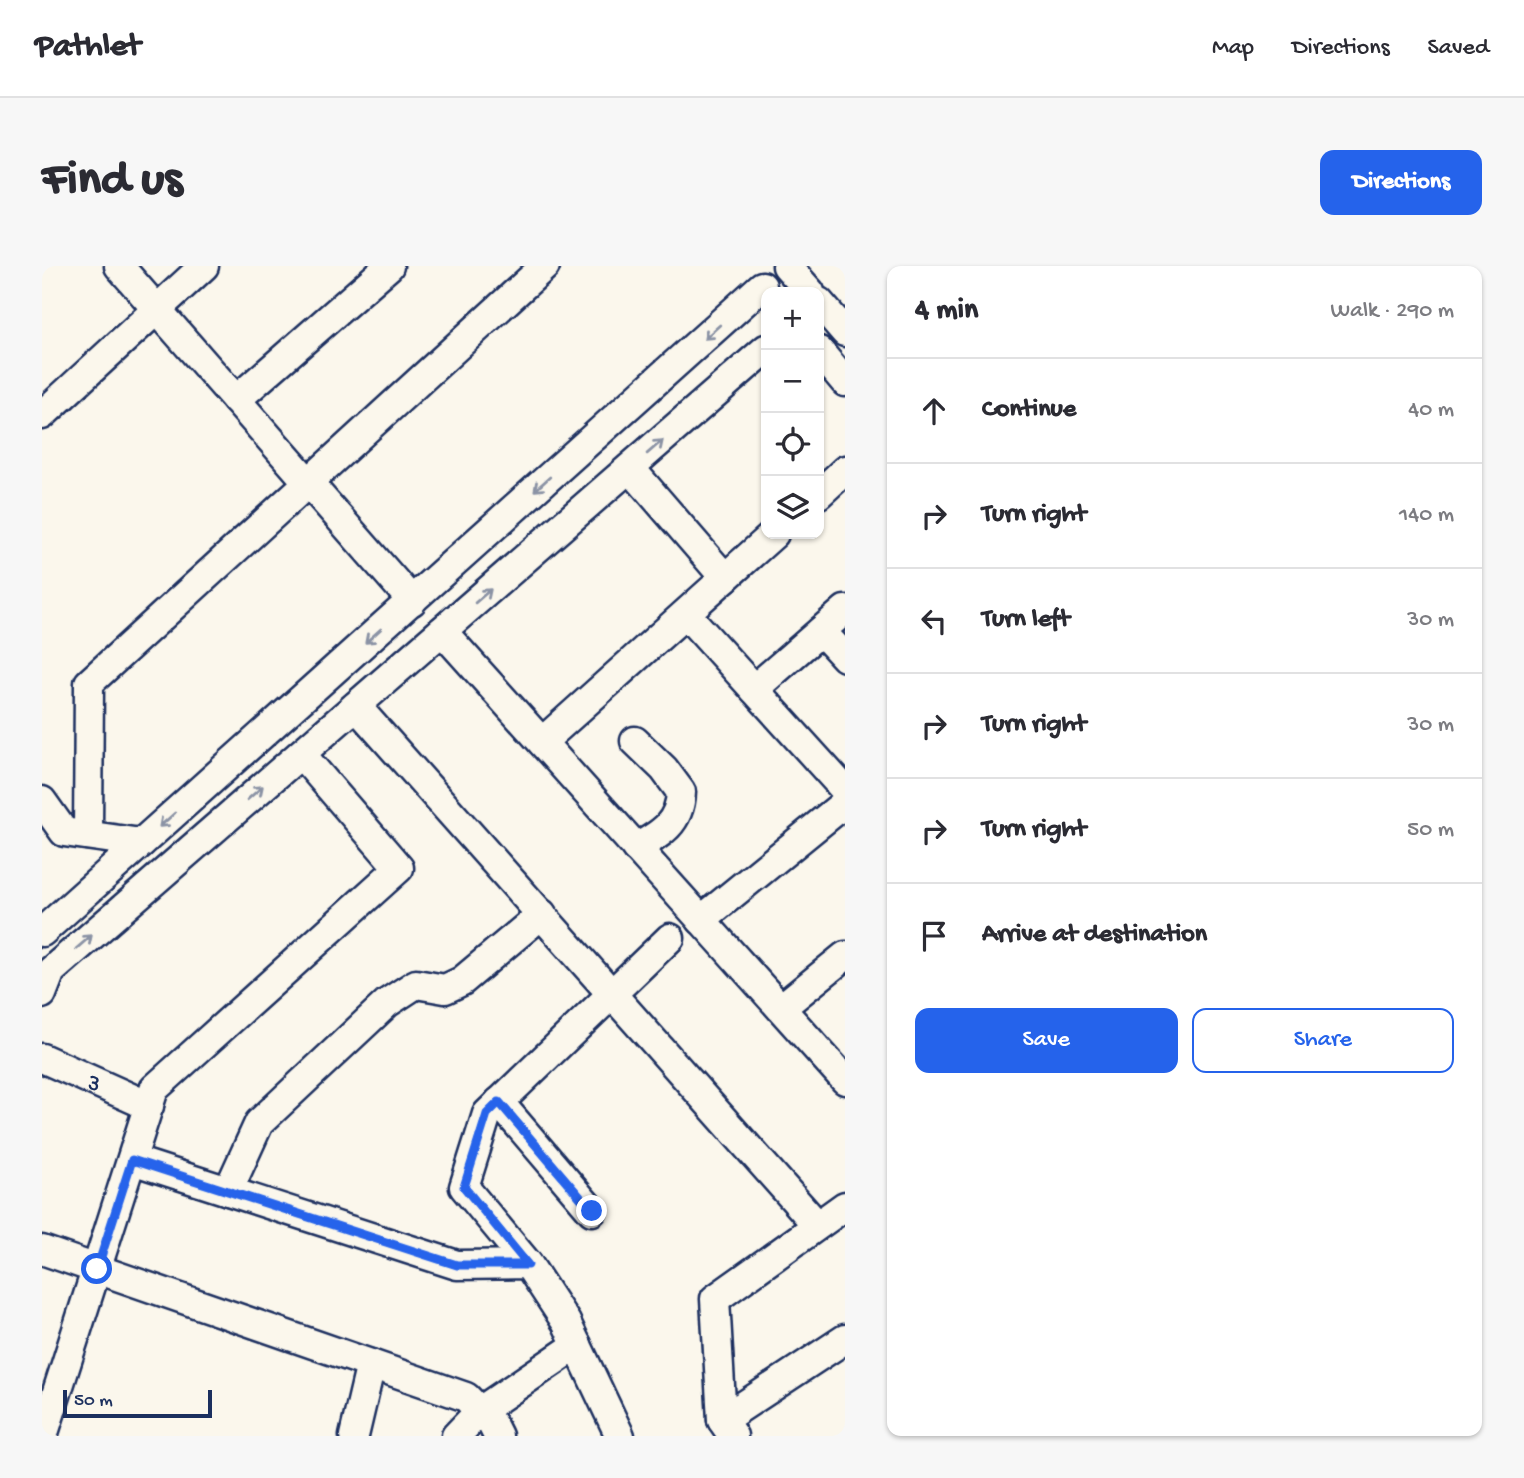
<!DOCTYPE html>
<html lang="en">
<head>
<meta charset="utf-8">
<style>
	body { margin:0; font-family:"Gochi Hand",sans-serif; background:#f7f7f7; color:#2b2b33 }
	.controls { position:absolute; right:21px; top:21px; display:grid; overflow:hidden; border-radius:14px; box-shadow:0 2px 5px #0004 }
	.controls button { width:63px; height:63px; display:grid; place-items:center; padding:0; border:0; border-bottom:2px solid #e1e1e2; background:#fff; color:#2b2b33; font:35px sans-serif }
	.scale { position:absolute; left:21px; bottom:18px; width:149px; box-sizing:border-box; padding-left:7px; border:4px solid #1b2f5e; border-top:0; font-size:19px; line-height:24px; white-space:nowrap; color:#1b2f5e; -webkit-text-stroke:5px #fbf7ec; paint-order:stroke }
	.stop { position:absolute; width:21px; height:21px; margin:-16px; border:5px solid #2563eb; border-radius:50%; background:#fff }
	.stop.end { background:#2563eb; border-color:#fff; box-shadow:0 2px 7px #0008 }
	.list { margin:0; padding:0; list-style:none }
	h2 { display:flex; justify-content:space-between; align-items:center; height:91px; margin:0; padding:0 28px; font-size:30px }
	h2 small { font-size:23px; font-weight:400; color:#7c7c81 }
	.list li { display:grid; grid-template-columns:46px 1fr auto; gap:21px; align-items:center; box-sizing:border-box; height:105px; padding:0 28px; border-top:2px solid #e1e1e2 }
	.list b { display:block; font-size:26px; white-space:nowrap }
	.list em { font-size:23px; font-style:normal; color:#7c7c81 }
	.actions { display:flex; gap:14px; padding:21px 28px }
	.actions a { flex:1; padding:16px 0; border:2px solid #2563eb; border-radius:14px; text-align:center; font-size:24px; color:#2563eb }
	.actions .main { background:#2563eb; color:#fff }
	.icon { flex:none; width:38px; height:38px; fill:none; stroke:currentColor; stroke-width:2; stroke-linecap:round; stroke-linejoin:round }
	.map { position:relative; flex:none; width:803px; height:1170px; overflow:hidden; border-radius:14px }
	header { display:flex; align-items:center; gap:42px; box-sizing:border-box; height:98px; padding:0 35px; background:#fff; border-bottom:2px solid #e1e1e2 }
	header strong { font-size:33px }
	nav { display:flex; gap:38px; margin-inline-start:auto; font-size:24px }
	.intro { display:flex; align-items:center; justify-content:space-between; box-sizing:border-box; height:168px; padding:0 42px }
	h1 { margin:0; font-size:49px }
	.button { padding:18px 32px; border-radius:14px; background:#2563eb; color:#fff; font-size:24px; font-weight:700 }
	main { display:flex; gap:42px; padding:0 42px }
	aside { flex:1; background:#fff; border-radius:14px; box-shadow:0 2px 5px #0004 }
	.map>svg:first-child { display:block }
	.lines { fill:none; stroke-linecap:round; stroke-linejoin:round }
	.minor-casing { stroke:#1b2f5e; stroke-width:33 }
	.minor { stroke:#fbf7ec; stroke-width:28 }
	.oneway { stroke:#8b93a5 }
	.route { stroke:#2563eb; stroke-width:9 }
	.labels { text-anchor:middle; stroke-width:5; stroke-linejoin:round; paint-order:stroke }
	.street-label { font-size:24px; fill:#1b2f5e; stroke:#fbf7ec }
</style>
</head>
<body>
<header>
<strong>Pathlet</strong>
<nav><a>Map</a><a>Directions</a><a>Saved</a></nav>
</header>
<div class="intro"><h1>Find us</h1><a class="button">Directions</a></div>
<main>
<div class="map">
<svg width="803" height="1170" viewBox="0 0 803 1170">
	<rect width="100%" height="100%" fill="#fbf7ec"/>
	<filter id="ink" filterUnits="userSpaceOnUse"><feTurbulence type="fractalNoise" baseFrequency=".0143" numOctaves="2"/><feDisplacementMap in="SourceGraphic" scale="14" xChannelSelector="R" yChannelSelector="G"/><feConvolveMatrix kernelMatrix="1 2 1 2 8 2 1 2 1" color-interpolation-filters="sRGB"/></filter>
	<g filter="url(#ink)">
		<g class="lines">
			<defs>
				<g id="minor">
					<polyline points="77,0 370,335"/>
					<polyline points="745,0 768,26"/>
					<polyline points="777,36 803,66"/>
					<polyline points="777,85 803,116"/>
					<polyline points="194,134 347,0"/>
					<polyline points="0,149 162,0"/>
					<polyline points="588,202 683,312"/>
					<polyline points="777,228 803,204"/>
					<polyline points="644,348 803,524"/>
					<polyline points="400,365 803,814"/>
					<polyline points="779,365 803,391"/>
					<polyline points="712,423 803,344"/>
					<polyline points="314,440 775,959"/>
					<path d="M593,475L622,503L639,526C638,557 619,568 594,582"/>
					<polyline points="500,476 732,268"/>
					<polyline points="0,535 22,566 99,577"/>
					<polyline points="46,569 47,417 503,0"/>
					<polyline points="659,654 803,537"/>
					<polyline points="0,666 720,20"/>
					<polyline points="0,728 9,705 724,83"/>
					<polyline points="739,742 803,690"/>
					<path id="s1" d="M0,792L107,840"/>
					<polyline points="457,836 550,945"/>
					<polyline points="90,894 415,999 486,998 524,1056 578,1170"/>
					<polyline points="186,925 217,857 345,737 374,718 403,723 420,715 500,648"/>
					<polyline points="0,984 424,1131 450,1158 456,1170"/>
					<polyline points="486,998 422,921 445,848 628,672"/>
					<polyline points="680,1154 803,1073"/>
					<polyline points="1,1170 112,823 357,602 259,488"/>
					<polyline points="312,1170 329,1098"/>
					<polyline points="414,1170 438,1145 535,1079"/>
					<polyline points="691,1170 680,1154 673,1033 803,940"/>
				</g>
			</defs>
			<use href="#minor" class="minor-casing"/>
			<use href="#minor" class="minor"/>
		</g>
		<defs><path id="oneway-shaft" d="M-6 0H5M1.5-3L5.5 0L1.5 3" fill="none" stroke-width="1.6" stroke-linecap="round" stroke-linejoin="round" transform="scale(1.75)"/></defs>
		<g class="oneway">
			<use href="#oneway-shaft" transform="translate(670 66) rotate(138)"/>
			<use href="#oneway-shaft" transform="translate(613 181) rotate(-41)"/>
			<use href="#oneway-shaft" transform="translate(500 218) rotate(138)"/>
			<use href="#oneway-shaft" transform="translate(441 330) rotate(-41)"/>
			<use href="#oneway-shaft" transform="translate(331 370) rotate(138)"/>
			<use href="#oneway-shaft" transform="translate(213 527) rotate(-41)"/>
			<use href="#oneway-shaft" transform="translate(125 554) rotate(138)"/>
			<use href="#oneway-shaft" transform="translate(42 676) rotate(-41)"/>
		</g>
	</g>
	<g class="lines" filter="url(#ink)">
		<polyline class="route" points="55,1003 90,894 415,999 486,999 422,921 445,848 457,836 550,945"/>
	</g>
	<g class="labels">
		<g class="street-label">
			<text dy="8" stroke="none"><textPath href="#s1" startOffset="58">3</textPath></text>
		</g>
	</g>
</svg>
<div class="controls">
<button>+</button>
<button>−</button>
<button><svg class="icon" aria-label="locate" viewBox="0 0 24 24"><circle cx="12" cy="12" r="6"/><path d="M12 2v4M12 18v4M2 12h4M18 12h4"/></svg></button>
<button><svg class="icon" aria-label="layers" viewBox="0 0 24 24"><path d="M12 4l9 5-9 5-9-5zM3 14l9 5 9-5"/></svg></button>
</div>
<div class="scale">50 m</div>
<div class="stop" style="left:55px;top:1003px"></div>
<div class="stop end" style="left:550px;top:945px"></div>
</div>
<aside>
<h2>4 min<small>Walk · 290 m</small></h2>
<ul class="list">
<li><svg class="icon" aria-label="ahead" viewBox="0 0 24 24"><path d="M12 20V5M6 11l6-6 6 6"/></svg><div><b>Continue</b></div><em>40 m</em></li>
<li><svg class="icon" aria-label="right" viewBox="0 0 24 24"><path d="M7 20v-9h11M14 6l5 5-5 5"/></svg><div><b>Turn right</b></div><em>140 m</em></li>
<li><svg class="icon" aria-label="left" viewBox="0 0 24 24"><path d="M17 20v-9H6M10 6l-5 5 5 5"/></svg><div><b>Turn left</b></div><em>30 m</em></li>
<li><svg class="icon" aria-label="right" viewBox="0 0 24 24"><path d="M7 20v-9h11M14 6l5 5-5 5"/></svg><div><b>Turn right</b></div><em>30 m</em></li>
<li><svg class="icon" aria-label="right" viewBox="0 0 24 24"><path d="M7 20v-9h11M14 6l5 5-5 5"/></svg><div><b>Turn right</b></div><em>50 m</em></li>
<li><svg class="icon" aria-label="arrive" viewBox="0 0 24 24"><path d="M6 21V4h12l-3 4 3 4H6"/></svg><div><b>Arrive at destination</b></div></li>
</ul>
<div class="actions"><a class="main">Save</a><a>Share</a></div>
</aside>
</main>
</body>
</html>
